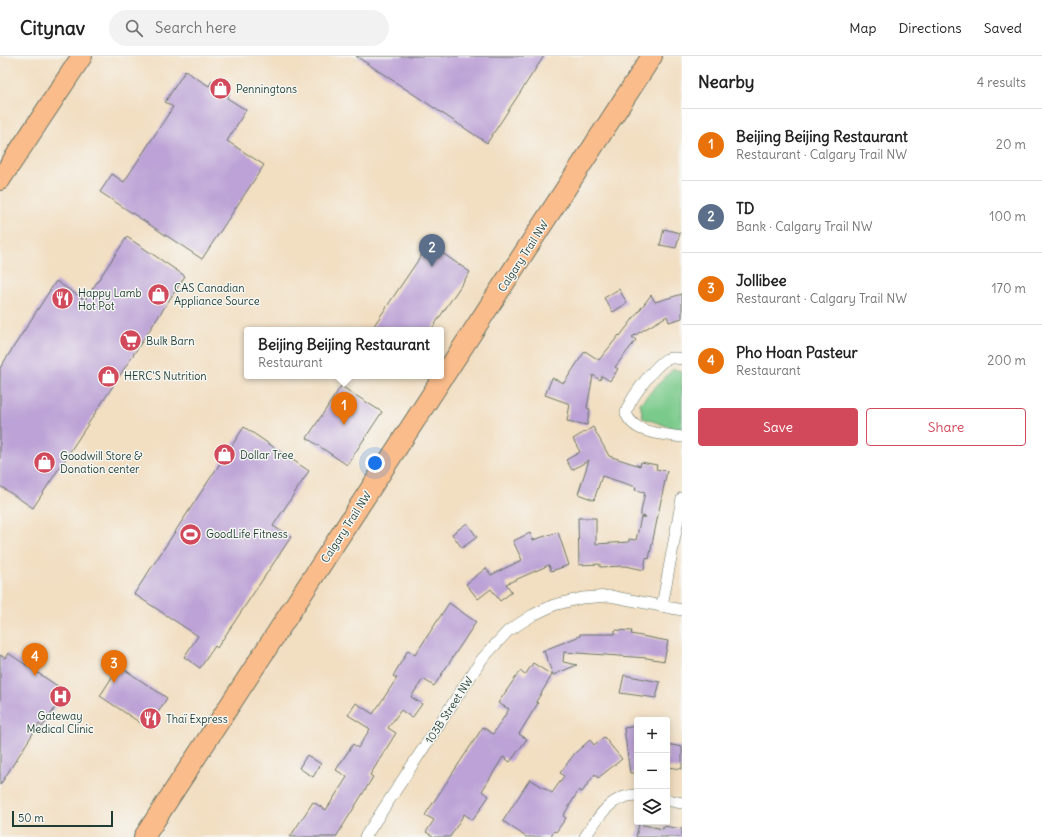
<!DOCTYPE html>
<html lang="en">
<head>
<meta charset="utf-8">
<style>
	body { margin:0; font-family:Delius,sans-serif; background:#f2f2f2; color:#222 }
	.controls { position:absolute; right:12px; bottom:12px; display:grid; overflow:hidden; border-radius:4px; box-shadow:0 2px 10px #0003 }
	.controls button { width:36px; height:36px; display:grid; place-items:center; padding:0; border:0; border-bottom:1px solid #e0e0e0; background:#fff; color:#222; font:20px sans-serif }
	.scale { position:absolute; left:12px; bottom:10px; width:101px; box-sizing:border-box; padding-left:4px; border:2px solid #1f3d34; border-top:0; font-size:11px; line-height:14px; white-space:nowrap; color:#1f3d34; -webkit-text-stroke:3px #f6f6f2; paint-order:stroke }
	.you { position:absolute; left:375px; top:407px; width:14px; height:14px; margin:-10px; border:3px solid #fff; border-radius:50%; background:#1a73e8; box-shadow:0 0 0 6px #1a73e833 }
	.badge { display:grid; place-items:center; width:26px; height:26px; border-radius:50%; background:#d1495b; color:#fff; font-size:13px; font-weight:700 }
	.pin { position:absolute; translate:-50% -33px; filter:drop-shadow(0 1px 2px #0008) }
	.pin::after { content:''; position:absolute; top:21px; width:14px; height:12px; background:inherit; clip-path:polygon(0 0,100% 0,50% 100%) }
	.popup { position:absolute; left:244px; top:271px; width:200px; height:52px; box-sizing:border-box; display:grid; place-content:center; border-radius:4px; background:#fff; filter:drop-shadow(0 1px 3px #0005); font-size:13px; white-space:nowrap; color:#767676 }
	.popup b { font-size:15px; color:#222 }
	.popup::after { content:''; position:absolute; left:50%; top:100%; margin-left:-8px; border:8px solid transparent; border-top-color:#fff }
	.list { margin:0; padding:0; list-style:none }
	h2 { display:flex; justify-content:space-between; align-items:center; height:52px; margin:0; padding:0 16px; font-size:17px }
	h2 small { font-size:13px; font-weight:400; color:#767676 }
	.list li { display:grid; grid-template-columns:26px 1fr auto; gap:12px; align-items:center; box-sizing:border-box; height:72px; padding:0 16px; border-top:1px solid #e0e0e0 }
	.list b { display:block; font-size:15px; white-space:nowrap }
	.list p { margin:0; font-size:13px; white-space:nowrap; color:#767676 }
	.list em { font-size:13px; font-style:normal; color:#767676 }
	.actions { display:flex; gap:8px; padding:12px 16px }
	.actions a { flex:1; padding:9px 0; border:1px solid #d1495b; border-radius:4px; text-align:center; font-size:14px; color:#d1495b }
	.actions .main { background:#d1495b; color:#fff }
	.icon { flex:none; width:22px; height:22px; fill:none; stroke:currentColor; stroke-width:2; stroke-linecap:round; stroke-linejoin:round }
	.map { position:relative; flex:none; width:682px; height:781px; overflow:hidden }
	header { display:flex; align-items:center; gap:24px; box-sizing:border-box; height:56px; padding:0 20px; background:#fff; border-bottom:1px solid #e0e0e0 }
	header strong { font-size:19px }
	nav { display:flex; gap:22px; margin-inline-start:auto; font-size:14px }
	.search { width:280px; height:36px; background:#f2f2f2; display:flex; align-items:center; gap:10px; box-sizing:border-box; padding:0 14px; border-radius:22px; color:#767676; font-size:15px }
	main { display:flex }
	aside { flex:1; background:#fff }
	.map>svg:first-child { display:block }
	.green { fill:#7aca8b; stroke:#4c8460 }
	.building { fill:#bca2d6 }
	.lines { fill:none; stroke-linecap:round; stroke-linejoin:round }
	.street-casing { stroke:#697565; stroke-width:12 }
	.highway-casing { stroke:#697565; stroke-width:22 }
	.street { stroke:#fff; stroke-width:11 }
	.highway { stroke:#fabc8b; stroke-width:20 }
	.labels { text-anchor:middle; stroke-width:3; stroke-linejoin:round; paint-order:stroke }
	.poi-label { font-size:11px; fill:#1f3d34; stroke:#f6f6f2; text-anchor:start }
	.street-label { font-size:11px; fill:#1f3d34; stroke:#f6f6f2 }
</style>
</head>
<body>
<header>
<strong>Citynav</strong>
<div class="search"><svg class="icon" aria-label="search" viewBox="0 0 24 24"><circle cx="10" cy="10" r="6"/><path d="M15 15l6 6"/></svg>Search here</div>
<nav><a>Map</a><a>Directions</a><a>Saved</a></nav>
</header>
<main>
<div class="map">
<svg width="682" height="781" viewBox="0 0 682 781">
	<rect width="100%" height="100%" fill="#f6f6f2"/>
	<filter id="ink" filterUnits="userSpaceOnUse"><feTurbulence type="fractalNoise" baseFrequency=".025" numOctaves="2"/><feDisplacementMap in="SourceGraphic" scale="8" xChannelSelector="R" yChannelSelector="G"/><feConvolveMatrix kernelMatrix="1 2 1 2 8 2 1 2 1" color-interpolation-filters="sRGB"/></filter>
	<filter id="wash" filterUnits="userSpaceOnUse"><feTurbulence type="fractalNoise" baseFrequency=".012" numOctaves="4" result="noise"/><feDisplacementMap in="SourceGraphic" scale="16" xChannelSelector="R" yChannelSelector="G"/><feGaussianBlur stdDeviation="0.9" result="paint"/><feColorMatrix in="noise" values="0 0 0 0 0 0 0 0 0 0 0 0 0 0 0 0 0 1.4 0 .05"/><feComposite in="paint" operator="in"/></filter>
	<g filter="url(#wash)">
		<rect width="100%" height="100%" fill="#f2dec1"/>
		<polygon class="green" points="673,313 682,315 682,375 643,362 640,347"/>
		<g id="blocks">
			<g class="building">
				<polygon points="356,0 544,0 487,87"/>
				<polygon points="185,15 209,30 212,25 230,37 227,42 246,54 227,85 264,109 202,203 100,136 112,118 124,126 171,54 173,51 165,46"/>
				<polygon points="664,173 680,177 676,192 660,189"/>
				<polygon points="127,181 185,220 33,452 0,430 0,312 56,225 85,244"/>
				<polygon points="429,188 470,216 431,274 371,274"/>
				<polygon points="619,233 627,247 613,256 604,242"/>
				<polygon points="682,238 682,262 669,266 667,260 632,281 636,284 615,311 618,313 610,325 602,320 600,324 593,319 587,352 590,353 587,369 567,365 570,348 545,339 552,322 564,327 585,295 599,304 619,279 620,280 651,239 655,246"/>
				<polygon points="341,330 382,356 347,409 307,382"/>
				<polygon points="244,371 309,415 273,470 291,481 217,592 215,590 200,612 184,601 198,580 134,538"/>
				<polygon points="593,371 609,400 640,410 641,406 657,409 656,413 667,415 649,503 646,502 644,514 626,510 600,511 600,508 579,509 578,462 596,462 596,488 629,486 629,483 636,484 641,461 646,461 641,460 641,456 645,436 635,434 636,431 602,420 594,444 578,438 589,404 572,414 566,404 580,396 573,383"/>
				<polygon points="467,467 477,481 462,492 452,478"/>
				<polygon points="558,476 569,509 551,515 549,509 506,528 512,536 500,545 491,533 478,543 466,528 486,512 491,519 522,504 513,485 530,477 533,484"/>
				<polygon points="449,547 476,566 434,630 423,623 411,641 422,648 412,662 401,654 388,672 396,677 370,719 373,721 336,781 290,781 313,746 326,754 347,721 336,714 353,688 358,692 370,673 348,659 356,647 373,658 397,622 393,620 408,594 415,599"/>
				<polygon points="615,574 632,575 631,578 668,585 664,605 647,602 564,596 563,606 577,609 553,619 544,595 542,595 580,580 580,578 615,578"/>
				<polygon points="8,597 65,635 47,665 42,671 39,668 0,729 0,599 5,602"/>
				<polygon points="533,607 552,619 536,646 538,647 519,678 527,683 510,706 503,701 482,735 489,740 473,764 464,758 450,781 434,781 426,776 434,764 425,759 483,671 493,678 509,653 498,647 520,615 525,619"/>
				<polygon points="119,610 167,642 148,672 100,640"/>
				<polygon points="624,619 660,626 656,642 620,637"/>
				<polygon points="637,670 637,717 630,717 624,672"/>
				<polygon points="604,681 622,703 598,722 595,718 582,736 579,734 563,760 566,762 556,776 554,775 550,781 526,781 503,765 530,723 552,737 564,720 560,717 575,697 590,684 594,689"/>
				<polygon points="667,688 682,691 682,713 667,711"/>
				<polygon points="307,699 321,708 313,721 299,712"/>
				<polygon points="639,768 663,773 664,770 682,773 682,781 636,781"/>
			</g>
		</g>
	</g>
	<g filter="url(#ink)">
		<use href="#blocks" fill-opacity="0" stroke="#697565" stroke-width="1"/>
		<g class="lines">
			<defs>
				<g id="street">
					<path d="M682,303C677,302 672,301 667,303C655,309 629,344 626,357C633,378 663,378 682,381"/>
					<polyline points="662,550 682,442"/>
					<polyline points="667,744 682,747"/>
					<polyline points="365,781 482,603 508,575 533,559 554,549 582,542 610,540 682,554"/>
					<path d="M585,781C598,761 611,739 637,739"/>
				</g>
				<g id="highway">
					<polyline points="0,124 82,0"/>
					<polyline points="144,781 652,0"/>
				</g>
			</defs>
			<use href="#street" class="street-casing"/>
			<use href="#highway" class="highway-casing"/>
			<use href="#street" class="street"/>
			<use href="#highway" class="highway"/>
		</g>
	</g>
	<defs>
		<symbol id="shop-disc" viewBox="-11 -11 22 22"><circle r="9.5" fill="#d1495b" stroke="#f6f6f2"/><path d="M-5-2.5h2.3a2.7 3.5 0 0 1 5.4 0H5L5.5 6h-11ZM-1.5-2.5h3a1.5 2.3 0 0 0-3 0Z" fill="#fff"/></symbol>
		<symbol id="restaurant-disc" viewBox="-11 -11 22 22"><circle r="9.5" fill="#d1495b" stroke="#f6f6f2"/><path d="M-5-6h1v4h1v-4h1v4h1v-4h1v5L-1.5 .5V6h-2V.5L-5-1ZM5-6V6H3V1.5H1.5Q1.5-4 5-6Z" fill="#fff"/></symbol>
		<symbol id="supermarket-disc" viewBox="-11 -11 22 22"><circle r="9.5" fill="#d1495b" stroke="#f6f6f2"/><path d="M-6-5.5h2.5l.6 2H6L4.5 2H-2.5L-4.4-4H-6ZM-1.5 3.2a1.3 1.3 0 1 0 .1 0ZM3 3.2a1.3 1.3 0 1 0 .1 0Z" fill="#fff"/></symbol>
		<symbol id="stadium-disc" viewBox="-11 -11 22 22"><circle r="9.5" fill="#d1495b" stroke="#f6f6f2"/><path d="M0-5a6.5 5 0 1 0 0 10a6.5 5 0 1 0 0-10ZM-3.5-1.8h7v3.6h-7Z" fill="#fff"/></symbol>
		<symbol id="hospital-disc" viewBox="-11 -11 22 22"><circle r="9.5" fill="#d1495b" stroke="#f6f6f2"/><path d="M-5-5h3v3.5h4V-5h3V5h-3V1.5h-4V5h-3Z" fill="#fff"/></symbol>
	</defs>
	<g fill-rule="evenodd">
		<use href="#shop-disc" x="208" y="20" width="25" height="25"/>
		<use href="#shop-disc" x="146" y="226" width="25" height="25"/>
		<use href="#restaurant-disc" x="50" y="230" width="25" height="25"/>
		<use href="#supermarket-disc" x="118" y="272" width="25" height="25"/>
		<use href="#shop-disc" x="96" y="308" width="25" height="25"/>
		<use href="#shop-disc" x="212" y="386" width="25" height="25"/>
		<use href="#shop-disc" x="32" y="394" width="25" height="25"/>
		<use href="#stadium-disc" x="178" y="466" width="25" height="25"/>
		<use href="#hospital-disc" x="48" y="628" width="25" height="25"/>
		<use href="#restaurant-disc" x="138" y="650" width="25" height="25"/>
	</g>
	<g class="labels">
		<g class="poi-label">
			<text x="236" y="37">Penningtons</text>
			<text x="174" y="236">CAS Canadian<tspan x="174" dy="13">Appliance Source</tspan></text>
			<text x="78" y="241">Happy Lamb<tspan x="78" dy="13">Hot Pot</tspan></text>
			<text x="146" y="289">Bulk Barn</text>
			<text x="124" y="324">HERC'S Nutrition</text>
			<text x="240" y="403">Dollar Tree</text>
			<text x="60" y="404">Goodwill Store &amp;<tspan x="60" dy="13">Donation center</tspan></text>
			<text x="206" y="482">GoodLife Fitness</text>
			<text x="60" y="664" text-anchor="middle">Gateway<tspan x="60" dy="13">Medical Clinic</tspan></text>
			<text x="166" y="667">Thaï Express</text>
		</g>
		<g class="street-label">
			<text transform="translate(523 200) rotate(-57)" y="4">Calgary Trail NW</text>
			<text transform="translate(346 471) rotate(-57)" y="4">Calgary Trail NW</text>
			<text transform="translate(449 654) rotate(-57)" y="4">103B Street NW</text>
		</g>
	</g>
</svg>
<div class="controls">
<button>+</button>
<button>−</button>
<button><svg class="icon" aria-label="layers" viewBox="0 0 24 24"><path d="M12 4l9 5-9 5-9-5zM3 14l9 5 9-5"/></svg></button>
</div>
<div class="scale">50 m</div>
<div class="you"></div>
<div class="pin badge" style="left:344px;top:369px;background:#e8710a">1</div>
<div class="popup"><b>Beijing Beijing Restaurant</b>Restaurant</div>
<div class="pin badge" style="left:432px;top:211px;background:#5c6f8a">2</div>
<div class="pin badge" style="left:114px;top:627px;background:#e8710a">3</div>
<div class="pin badge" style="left:35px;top:620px;background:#e8710a">4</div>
</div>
<aside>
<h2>Nearby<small>4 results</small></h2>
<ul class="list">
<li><span class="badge" style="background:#e8710a">1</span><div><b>Beijing Beijing Restaurant</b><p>Restaurant · Calgary Trail NW</p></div><em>20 m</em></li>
<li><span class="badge" style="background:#5c6f8a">2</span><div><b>TD</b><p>Bank · Calgary Trail NW</p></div><em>100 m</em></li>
<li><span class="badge" style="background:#e8710a">3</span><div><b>Jollibee</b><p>Restaurant · Calgary Trail NW</p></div><em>170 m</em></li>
<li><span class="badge" style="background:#e8710a">4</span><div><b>Pho Hoan Pasteur</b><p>Restaurant</p></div><em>200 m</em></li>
</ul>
<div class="actions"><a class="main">Save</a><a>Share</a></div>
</aside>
</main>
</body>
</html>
